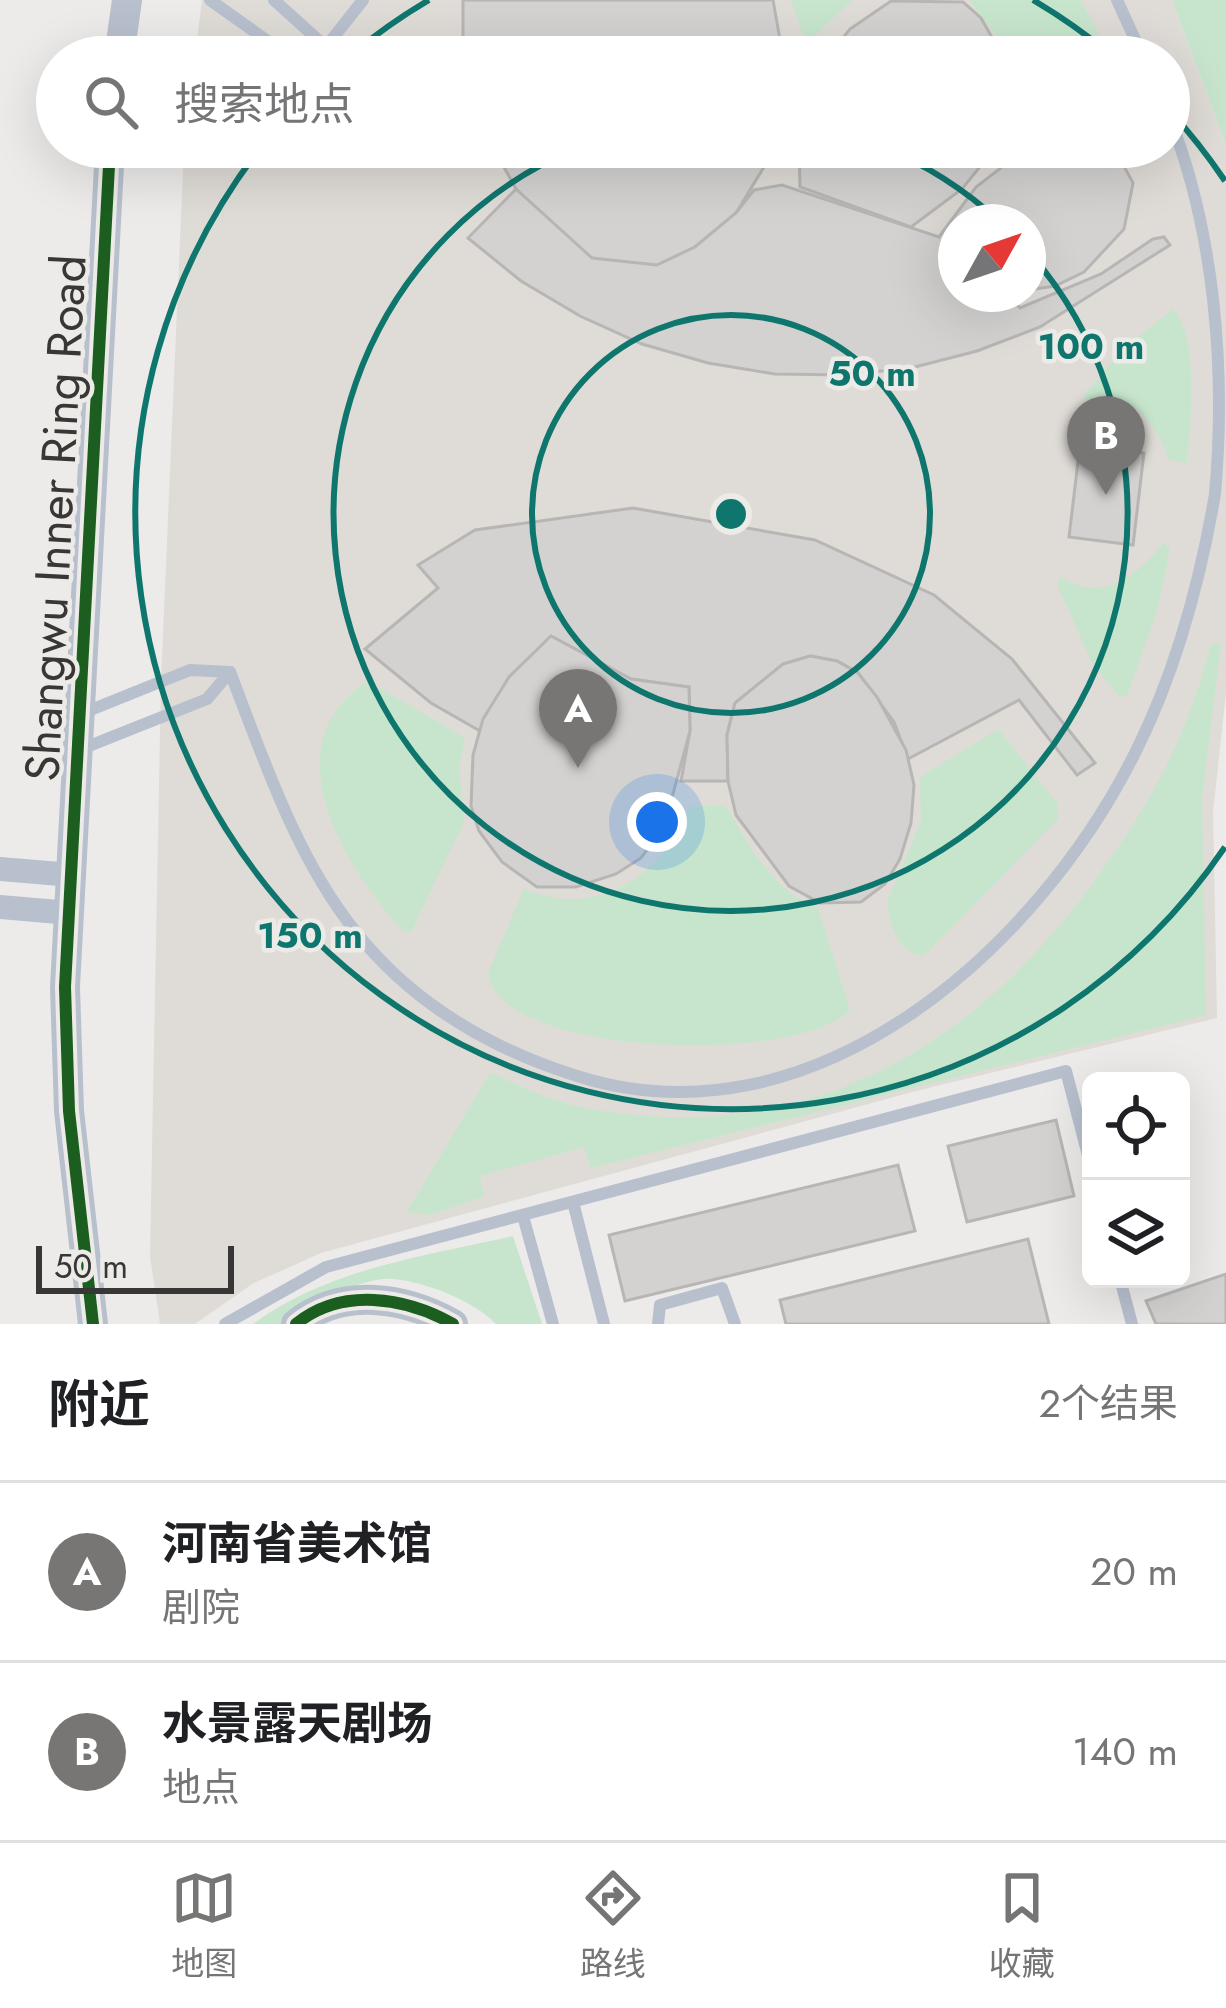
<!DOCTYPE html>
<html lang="zh">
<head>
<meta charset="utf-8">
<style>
	body { margin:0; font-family:Jost,"Noto Sans SC",sans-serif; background:#f6f6f6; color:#202124 }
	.controls { position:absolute; right:36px; bottom:36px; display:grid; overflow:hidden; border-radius:18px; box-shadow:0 12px 48px #0002 }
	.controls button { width:108px; height:108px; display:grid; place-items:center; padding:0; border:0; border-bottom:3px solid #e0e0e0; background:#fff; color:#202124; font:60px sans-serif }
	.compass { position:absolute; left:938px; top:204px; width:108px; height:108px; border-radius:50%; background:#fff; box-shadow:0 12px 48px #0002; rotate:50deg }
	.scale { position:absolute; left:36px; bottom:30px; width:198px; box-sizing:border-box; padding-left:12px; border:6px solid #383736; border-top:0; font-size:33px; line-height:42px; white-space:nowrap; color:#383736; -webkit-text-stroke:9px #edebe8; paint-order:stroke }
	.you { position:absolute; left:657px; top:822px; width:42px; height:42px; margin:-30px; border:9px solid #fff; border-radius:50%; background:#1a73e8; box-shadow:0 0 0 18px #1a73e833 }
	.badge { display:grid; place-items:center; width:78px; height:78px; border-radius:50%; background:#777675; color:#fff; font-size:39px; font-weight:700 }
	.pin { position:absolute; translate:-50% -99px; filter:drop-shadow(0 3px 6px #0008) }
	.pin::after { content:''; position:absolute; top:63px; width:42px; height:36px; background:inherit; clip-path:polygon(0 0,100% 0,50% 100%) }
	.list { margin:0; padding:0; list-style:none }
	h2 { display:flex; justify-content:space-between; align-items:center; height:156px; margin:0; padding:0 48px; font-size:51px }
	h2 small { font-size:39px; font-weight:400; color:#757577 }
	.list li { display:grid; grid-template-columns:78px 1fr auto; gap:36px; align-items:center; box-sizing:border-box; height:180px; padding:0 48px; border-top:3px solid #e0e0e0 }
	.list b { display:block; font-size:45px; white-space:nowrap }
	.list p { margin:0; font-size:39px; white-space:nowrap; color:#757577 }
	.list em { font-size:39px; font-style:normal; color:#757577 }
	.icon { flex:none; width:66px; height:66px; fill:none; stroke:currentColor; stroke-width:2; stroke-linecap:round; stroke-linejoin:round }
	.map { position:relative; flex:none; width:1226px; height:1324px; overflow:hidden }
	.search { position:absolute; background:#fff; box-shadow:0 12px 48px #0002; left:36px; right:36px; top:36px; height:132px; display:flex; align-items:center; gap:30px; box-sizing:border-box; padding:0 42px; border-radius:66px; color:#757577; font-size:45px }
	.sheet { height:516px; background:#fff }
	nav { display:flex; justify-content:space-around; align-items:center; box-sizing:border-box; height:168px; border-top:3px solid #e0e0e0; background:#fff; font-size:33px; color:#757577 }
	nav a { display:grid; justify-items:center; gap:6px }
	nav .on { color:#777675 }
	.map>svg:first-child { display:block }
	.built { fill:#dfdcd7; fill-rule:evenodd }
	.green { fill:#c7e5cd }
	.building { fill:#d3d2d1; stroke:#b7b6b5; stroke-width:3 }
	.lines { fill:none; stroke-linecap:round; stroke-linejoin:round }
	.service { stroke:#b8c0ce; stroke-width:12 }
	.minor { stroke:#b8c0ce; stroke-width:24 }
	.tertiary { stroke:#b8c0ce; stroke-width:30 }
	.tertiary-bridge { stroke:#b8c0ce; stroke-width:30 }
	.cycleway-casing { stroke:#edebe8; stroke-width:20 }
	.cycleway { stroke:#1b5e20; stroke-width:12 }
	.ring { fill:none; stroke:#0f766e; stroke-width:6 }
	.labels { text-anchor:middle; stroke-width:9; stroke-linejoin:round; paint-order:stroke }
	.street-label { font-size:48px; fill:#383736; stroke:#edebe8 }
	.centre { fill:#0f766e; stroke:#edebe8; stroke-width:6 }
	.ring-label { font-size:36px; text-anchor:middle; font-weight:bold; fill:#0f766e; stroke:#edebe8; stroke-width:9; stroke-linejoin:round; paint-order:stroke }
</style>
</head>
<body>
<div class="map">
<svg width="1226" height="1324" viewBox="0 0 1226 1324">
	<rect width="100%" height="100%" fill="#ecebe9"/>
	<path class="built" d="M202,0H1172L1226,145V693L1213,812L1217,1018L916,1091L321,1253L252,1284L195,1324H160L150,1256L161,680L184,147H1169V57H195ZM956,222H1028V294H956Z"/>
	<g class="green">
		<polygon points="791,0 852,0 806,44"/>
		<polygon points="969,0 1081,0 1111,57 1013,57"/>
		<polygon points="1172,0 1226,0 1226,145"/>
		<path d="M1173,309C1199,333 1191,429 1187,463L1169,460C1157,422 1130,390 1088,402L1083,396L1126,346Z"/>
		<path d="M1164,542L1170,550L1156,614L1127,696H1119L1093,665L1057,584L1061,577C1104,604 1137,576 1164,542Z"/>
		<path d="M1211,644H1221L1202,799L1206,1015L591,1168L584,1147L480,1176L484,1196L431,1215L407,1212L490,1073C518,1084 547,1100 576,1106C793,1151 963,1058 1090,887C1150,805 1185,743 1211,644Z"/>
		<path d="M368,681L465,738L459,766L464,822L412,930L404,932C345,868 268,745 368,681Z"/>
		<path d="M998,729L1058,804V819L924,956C899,954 890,926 887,903L921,821L920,777Z"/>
		<path d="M725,805C748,843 772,892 818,908L850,1010C799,1065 498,1058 488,973L524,889C596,919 661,879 689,807Z"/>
		<path d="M513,1236L542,1324H496C474,1301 426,1282 393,1279C365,1276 301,1306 281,1324H253C327,1269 424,1256 513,1236Z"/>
	</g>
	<g class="building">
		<polygon points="463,0 773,0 783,57 463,57"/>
		<polygon points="891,1 963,2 981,18 1003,57 827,57 850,29"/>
		<polygon points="493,147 776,147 736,213 695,247 657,265 627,266 592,258 549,225 516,189"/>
		<polygon points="799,147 996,147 962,189 911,227 800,187"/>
		<polygon points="1028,147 1107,147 1119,157 1133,183 1124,229 1084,272 1055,286 1028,290 1028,222 956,222 956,294 1006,294 1020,308 1101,274 1153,239 1164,237 1170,245 1040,327 977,351 911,368 843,375 775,374 708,363 642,344 580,316 521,281 468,238 516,189 592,258 657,265 695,247 736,213 754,190 782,185 939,237 976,187"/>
		<polygon points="1080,445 1144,453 1133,545 1069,537"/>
		<polygon points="633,508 815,540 934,595 1012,659 1095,763 1077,775 1019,700 908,759 894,722 858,673 837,661 810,656 783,664 735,703 727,735 728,781 681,781 690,731 689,687 631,679 551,636 509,677 480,731 431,703 365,649 438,588 418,565 475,530"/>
		<polygon points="551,636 631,679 689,687 690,731 664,827 641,858 616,874 576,887 537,887 502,862 479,831 471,806 473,755 483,719 509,677"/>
		<polygon points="810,656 837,661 858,673 877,697 906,750 914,785 911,823 900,859 885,884 861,902 820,903 789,886 736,815 728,781 727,735 735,703 783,664"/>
		<polygon points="1056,1120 1074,1196 967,1222 948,1146"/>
		<polygon points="898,1165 915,1231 625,1301 609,1235"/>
		<polygon points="1028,1239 1049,1324 786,1324 780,1300"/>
		<polygon points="1226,1274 1226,1324 1156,1324 1146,1301"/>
	</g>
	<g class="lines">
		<g class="service">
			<polyline points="210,0 279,49 305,57"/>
			<polyline points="274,0 326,47"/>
			<polyline points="1117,0 1143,57"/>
			<polyline points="318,57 363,0"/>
			<path d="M230,672C264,760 296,857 355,931C412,1003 491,1049 577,1076C813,1151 1038,949 1136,751C1176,671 1200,582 1215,494C1226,371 1215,232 1169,116"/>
			<polyline points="83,713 190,670 230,672"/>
			<polyline points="79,750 207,699 230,672"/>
			<polyline points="573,1202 604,1324"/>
			<polyline points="523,1216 553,1324"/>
			<polyline points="1120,1279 1132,1324"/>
			<polyline points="225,1324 326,1267 1066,1071 1091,1167"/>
			<polyline points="658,1324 660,1305 722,1288 735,1324"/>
		</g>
		<g class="minor">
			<polyline points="0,869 72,875"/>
			<polyline points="0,907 70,913"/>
		</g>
		<g class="tertiary">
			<polyline points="119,57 127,0"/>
			<polyline points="93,1324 69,1111 65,987 110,147"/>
		</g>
		<path class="tertiary-bridge" d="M296,1324C342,1287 405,1297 453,1324"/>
		<defs>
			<g id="cycleway">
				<polyline points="93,1324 69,1111 65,987 110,147"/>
				<path d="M296,1324C342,1287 405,1297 453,1324"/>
			</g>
		</defs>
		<use href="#cycleway" class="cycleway-casing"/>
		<use href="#cycleway" class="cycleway"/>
	</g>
	<g class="ring">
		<circle cx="731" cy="514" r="199"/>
		<path d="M883 147A397 397 0 0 1 999 221M1028 251A397 397 0 1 1 579 147"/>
		<path d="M1225 847A596 596 0 1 1 261 147M352 54A596 596 0 0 1 429 0M1033 0A596 596 0 0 1 1110 54M1170 111A596 596 0 0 1 1225 181"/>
	</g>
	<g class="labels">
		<g class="street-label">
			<text transform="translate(55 518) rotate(-87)" y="17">Shangwu Inner Ring Road</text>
		</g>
	</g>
	<circle cx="731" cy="514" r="18" class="centre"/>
	<g class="ring-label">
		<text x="1091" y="359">100 m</text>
		<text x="872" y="386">50 m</text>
		<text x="310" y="948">150 m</text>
	</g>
</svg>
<div class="controls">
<button><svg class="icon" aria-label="locate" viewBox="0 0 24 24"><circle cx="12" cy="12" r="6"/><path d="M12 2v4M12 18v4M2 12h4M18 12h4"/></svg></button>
<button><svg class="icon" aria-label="layers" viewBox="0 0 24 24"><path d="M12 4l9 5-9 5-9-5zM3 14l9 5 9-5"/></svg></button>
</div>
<svg class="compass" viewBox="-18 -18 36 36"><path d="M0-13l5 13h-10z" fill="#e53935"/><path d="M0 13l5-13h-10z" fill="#757577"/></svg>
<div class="scale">50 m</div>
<div class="you"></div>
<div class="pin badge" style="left:578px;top:768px">A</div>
<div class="pin badge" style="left:1106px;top:495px">B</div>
<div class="search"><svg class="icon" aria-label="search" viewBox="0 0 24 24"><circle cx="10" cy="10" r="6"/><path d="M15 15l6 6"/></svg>搜索地点</div>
</div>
<section class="sheet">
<h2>附近<small>2个结果</small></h2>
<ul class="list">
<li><span class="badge">A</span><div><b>河南省美术馆</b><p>剧院</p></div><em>20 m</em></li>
<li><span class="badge">B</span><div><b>水景露天剧场</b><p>地点</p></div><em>140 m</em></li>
</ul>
</section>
<nav>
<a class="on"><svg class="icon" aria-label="map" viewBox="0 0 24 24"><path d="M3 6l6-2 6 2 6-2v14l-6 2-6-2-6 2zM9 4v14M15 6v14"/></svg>地图</a>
<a><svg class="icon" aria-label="directions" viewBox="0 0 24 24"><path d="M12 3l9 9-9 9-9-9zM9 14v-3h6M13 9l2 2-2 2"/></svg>路线</a>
<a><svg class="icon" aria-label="saved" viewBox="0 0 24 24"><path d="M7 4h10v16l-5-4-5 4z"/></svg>收藏</a>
</nav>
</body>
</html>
